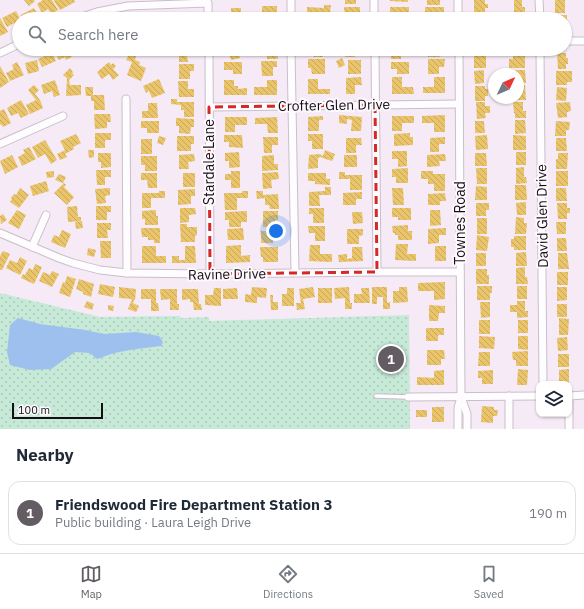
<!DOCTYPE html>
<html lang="en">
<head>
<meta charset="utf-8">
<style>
	body { margin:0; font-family:"IBM Plex Sans",sans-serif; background:#f6f6f7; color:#1f2937 }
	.controls { position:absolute; right:12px; bottom:12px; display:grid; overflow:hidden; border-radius:8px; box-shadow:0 1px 3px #0004 }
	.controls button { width:36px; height:36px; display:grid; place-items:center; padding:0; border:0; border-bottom:1px solid #e0e1e3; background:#fff; color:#1f2937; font:20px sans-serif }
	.compass { position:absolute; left:488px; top:68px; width:36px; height:36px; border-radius:50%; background:#fff; box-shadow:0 1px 3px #0004; rotate:46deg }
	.scale { position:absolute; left:12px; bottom:10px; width:91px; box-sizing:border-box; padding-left:4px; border:2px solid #150f15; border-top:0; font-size:11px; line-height:14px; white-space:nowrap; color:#150f15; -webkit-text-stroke:3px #fdf9fd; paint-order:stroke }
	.you { position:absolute; left:276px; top:231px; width:14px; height:14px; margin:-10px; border:3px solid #fff; border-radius:50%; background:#1a73e8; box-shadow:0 0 0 6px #1a73e833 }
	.badge { display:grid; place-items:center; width:26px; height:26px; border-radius:50%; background:#635c63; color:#fff; font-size:13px; font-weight:700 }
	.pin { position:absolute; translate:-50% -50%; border:2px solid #fff; box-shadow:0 1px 4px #0006 }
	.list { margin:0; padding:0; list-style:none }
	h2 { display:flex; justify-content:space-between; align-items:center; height:52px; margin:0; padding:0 16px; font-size:17px }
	h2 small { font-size:13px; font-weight:400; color:#747a83 }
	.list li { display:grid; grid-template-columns:26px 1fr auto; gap:12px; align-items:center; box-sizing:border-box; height:64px; margin:0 8px 8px; padding:0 8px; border:1px solid #e0e1e3; border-radius:12px }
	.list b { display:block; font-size:15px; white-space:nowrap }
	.list p { margin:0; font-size:13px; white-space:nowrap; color:#747a83 }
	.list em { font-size:13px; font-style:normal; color:#747a83 }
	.icon { flex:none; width:22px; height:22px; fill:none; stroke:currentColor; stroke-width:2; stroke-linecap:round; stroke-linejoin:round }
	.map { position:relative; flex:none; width:584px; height:429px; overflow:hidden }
	.search { position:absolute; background:#fff; box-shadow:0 1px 3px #0004; left:12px; right:12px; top:12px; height:44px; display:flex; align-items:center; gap:10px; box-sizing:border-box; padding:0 14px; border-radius:22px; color:#747a83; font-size:15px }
	.sheet { height:124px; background:#fff }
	nav { display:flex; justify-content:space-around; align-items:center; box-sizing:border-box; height:56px; border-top:1px solid #e0e1e3; background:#fff; font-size:11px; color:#747a83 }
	nav a { display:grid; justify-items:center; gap:2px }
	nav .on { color:#635c63 }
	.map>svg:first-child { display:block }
	.park { fill:url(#park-dots) }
	.water { fill:#9ec0ef }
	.homes { fill:url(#homes-back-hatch) }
	.public { fill:url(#public-back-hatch) }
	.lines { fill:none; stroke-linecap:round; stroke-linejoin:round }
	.service-casing { stroke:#c8c0c8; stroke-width:5.5 }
	.minor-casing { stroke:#c8c0c8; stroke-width:9 }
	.service { stroke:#fefcfe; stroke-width:3.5 }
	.minor { stroke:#fefcfe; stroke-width:7 }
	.marked { fill:none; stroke:#d62828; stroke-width:3; stroke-dasharray:8 5; stroke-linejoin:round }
	.labels { text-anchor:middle; stroke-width:4; stroke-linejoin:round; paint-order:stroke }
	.street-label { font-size:14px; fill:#150f15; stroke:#fdf9fd }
</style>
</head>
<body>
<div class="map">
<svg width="584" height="429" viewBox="0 0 584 429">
	<defs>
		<pattern id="park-dots" width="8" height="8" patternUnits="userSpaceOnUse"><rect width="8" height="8" fill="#c6e9d8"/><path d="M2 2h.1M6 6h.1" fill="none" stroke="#a9c7b8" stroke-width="1.8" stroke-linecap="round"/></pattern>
		<pattern id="homes-back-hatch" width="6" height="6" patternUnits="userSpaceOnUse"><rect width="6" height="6" fill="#e9c46a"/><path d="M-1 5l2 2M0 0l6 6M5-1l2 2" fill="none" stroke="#c7a75b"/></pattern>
		<pattern id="public-back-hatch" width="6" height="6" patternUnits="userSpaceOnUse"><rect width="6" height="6" fill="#457b9d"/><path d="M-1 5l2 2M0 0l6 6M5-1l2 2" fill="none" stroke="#38637f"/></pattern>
	</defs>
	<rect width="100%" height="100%" fill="#f5eaf5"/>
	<polygon class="park" points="0,293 100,317 180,316 181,318 209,317 209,321 409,315 410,429 0,429"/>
	<path class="water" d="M18,318L40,324L85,330L104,334L136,332L159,336L163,342L161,346C138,349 119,350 97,359L90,353L75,352L51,369L30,370L10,365L7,352L10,325Z"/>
	<g class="homes">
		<polygon points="24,0 34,0 35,1 29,6"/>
		<polygon points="43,0 52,0 58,10 51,14 48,9 42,13 37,4"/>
		<polygon points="55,0 74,0 75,2 60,10 54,1"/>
		<rect x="345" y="0" width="11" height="4"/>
		<polygon points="390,0 408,0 408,2 390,1"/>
		<rect x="427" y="0" width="13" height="5"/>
		<polygon points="474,0 485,0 485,4 488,4 488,8 485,8 485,13 474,13"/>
		<polygon points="514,0 522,0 522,7 525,7 525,13 514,14"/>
		<rect x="555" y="0" width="10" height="13"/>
		<polygon points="324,5 331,5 330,13 321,12 320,16 317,16 317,19 307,19 307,7 324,8"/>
		<polygon points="262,6 277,6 277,13 273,13 273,19 262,19"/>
		<polygon points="344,7 360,7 360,14 354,14 354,19 345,19"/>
		<polygon points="390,7 409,7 409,19 396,19 396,15 390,15"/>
		<polygon points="425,7 444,7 444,13 440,13 440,19 428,19 428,15 425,15"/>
		<polygon points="34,8 39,17 36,19 23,19 21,15"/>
		<polygon points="231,8 241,8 241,19 227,19 227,14 231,14"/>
		<polygon points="16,11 20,19 19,27 17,29 14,23 7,27 2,18"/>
		<polygon points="555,15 567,15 567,31 565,31 565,19 555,19"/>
		<polygon points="475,16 486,16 486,19 474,19"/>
		<rect x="513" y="16" width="12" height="3"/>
		<polygon points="0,18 8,32 0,36"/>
		<polygon points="47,49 50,49 56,61 42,67 38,59 45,56 43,51"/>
		<polygon points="53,49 69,49 73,56 66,60 65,57 59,60"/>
		<polygon points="74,49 90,49 76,55"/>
		<polygon points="179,49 194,49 194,56 187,56 188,62 179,62"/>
		<polygon points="224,49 239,49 240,58 231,60 229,51 224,52"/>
		<polygon points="255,49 277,49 278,59 267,59 267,51 255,51"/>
		<polygon points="313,49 323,49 323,57 314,57"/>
		<polygon points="345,49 354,49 355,57 345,57"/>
		<rect x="391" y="49" width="10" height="10"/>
		<rect x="428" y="49" width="12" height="8"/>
		<rect x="474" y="53" width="12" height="15"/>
		<polygon points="513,53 525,53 525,68 509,68 509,59 513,59"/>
		<polygon points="557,53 566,53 566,58 568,58 568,64 566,64 566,69 558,69"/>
		<polygon points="129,54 136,56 135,60 140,62 139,65 146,68 141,81 127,75 132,62 126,60"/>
		<polygon points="342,58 345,65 339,68 336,61"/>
		<polygon points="308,59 325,59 325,74 312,74 311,68 308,68"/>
		<polygon points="428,59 445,59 444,67 439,67 439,74 428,74"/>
		<polygon points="37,60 39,71 28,74 25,63"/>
		<rect x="348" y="60" width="13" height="14"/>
		<polygon points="261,61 277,61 277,67 273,67 273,76 262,76"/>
		<polygon points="17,62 24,75 10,81 6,73 14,69 12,65"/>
		<polygon points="109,62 111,65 113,63 116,66 113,69 119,75 113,80 109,74 102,79 97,72"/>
		<polygon points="224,62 242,62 242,74 233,74 233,70 224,70"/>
		<polygon points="391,62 409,62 409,74 397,74 397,69 391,69"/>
		<polygon points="179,64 194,64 194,71 190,71 190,79 179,79"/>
		<polygon points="0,66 9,82 0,88"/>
		<polygon points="70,68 73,72 72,73 74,75 69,80 70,85 81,85 81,95 66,96 67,78 63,75"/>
		<polygon points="484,70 484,83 475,84 474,71"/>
		<polygon points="515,70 525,70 526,83 518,83 518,74 516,74"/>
		<polygon points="556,71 572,71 572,82 567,82 567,85 556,85"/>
		<polygon points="361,77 362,85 355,85 355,94 346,94 346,78"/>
		<polygon points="392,77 402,77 402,87 413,87 414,94 392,94"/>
		<polygon points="434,77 445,77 445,93 423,93 423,87 434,87"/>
		<polygon points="159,79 165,93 152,98 149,91 146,93 143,86"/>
		<polygon points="308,79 318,79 318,89 330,89 330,94 308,94"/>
		<polygon points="55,80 60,95 54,97 52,91 44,94 41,85"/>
		<polygon points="224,80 234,80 234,86 238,86 238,89 247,88 247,95 224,95"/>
		<polygon points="267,80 277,80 277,95 254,95 254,87 267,87"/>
		<polygon points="178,81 188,81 188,89 194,89 194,97 179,97"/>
		<polygon points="34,85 39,90 35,94 40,100 43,108 30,114 26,105 36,100 28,90"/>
		<polygon points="518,85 525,85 526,100 515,100 515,98 518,98"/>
		<polygon points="475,86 485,86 485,89 488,89 488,96 485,96 485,101 475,101"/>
		<polygon points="85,87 93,87 93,95 104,95 105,110 94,110 94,101 91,101 91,96 86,96"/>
		<polygon points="557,87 567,88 566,101 556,100"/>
		<polygon points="171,99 177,99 177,102 194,102 194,117 184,117 184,110 181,110 181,105 171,104"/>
		<polygon points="21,100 29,114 21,118 18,113 11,116 7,108"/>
		<polygon points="476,102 485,102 485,106 490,106 490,113 485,113 486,118 477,119"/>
		<polygon points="513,102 523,102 523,111 526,111 526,118 515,118 515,113 514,113"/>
		<polygon points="570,102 571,111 567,112 567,117 558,118 556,103"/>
		<polygon points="148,103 157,103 158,118 142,118 142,111 148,111"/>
		<polygon points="4,109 11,123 3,127 1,124 0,125 0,111"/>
		<polygon points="94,114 110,114 111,122 107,122 107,128 95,129"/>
		<polygon points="339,115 362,117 361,131 351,131 352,120 347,119 347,124 339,123"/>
		<polygon points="445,115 445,132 434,132 434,123 422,123 422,116"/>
		<polygon points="323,116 323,120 319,120 319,131 308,131 308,117"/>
		<polygon points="392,116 414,116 414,123 402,123 402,131 392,131"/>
		<polygon points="225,117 247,117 247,125 235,125 235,132 225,132"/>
		<polygon points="277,117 278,133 268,133 267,124 255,124 255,118"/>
		<polygon points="176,118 194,119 194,127 191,127 190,134 179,133 179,126 176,126"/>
		<polygon points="515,120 525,120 526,133 515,134"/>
		<polygon points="141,121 159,121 159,133 147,133 147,128 141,128"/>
		<polygon points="475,121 484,121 485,133 475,133"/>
		<polygon points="556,121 570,122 569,130 566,130 566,136 555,136"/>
		<polygon points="95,133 111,133 111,140 105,140 105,148 95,148"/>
		<polygon points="410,133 410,137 413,137 413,145 394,146 394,134"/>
		<polygon points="76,134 81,143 73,147 74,149 65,154 67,157 60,160 57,154 65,150 60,141"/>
		<polygon points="308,134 323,134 323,149 312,149 312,141 308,141"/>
		<polygon points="224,135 242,135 243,148 229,147 229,142 224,142"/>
		<polygon points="487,135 488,149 476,150 475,136"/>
		<polygon points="513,135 526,136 526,150 513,150"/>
		<polygon points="159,136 166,138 163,145 157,143"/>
		<polygon points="177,136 194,136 194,144 191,144 191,151 177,151"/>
		<polygon points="263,137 278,137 278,145 272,145 272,153 264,153"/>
		<polygon points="445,137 445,144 439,144 439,152 430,152 430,138"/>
		<polygon points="346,138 361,138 362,145 356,145 356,153 346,153"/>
		<polygon points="556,138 566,138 567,151 556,151"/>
		<rect x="141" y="139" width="11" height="15"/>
		<polygon points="45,140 57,160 51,164 45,154 38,158 32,147"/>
		<polygon points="29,147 36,159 22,166 18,157 25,153 23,150"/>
		<polygon points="88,150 94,150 94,157 89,158"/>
		<polygon points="325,150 335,154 332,161 320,157 318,158 318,168 308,169 309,155 320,154 323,156"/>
		<polygon points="392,151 407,151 407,166 398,167 398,159 392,159"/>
		<polygon points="239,152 240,167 229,168 229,161 225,161 225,153"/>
		<rect x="516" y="152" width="10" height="13"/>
		<polygon points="98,153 111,153 111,167 101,168 101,162 98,162"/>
		<polygon points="475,153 486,153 487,166 475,166"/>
		<polygon points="558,153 568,153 567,169 556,169 556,159 558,159"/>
		<polygon points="194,154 195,161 188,162 189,169 179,169 179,155"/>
		<polygon points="445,154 446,161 439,161 440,166 427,167 427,155"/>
		<polygon points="12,155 18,167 5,174 0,161"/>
		<polygon points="274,155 274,164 278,164 278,170 262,171 262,156"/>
		<rect x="344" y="155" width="13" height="12"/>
		<polygon points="141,156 157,156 157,171 145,171 145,165 141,165"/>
		<polygon points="524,167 524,177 526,177 527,183 516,184 516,168"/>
		<polygon points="408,168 408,183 396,183 396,177 392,177 392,169"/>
		<polygon points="476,168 487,168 487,184 477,184"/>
		<polygon points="96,170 111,170 111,177 105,177 105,185 97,185"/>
		<polygon points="54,171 54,177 47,178 46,172"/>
		<polygon points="231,171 240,171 240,188 231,188 231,180 225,180 225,174 231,174"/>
		<polygon points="421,171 433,171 433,174 445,174 445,191 434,191 434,184 428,184 428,179 421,179"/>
		<rect x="556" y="171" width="12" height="15"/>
		<polygon points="278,172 279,179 271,180 272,188 263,189 262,173"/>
		<polygon points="339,172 345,172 345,175 362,175 362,190 350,190 350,179 339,179"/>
		<polygon points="141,173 157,173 157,188 148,188 147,180 141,180"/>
		<rect x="183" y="173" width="12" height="14"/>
		<polygon points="308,173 326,173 326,179 330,179 330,185 315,184 315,181 308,181"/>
		<polygon points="59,174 66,177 63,183 55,180"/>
		<polygon points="46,181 49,191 33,196 30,186"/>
		<polygon points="64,183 66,185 64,187 74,197 67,205 54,193"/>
		<polygon points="515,185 526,185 527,200 515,200"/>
		<polygon points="476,186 487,187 487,200 475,200"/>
		<polygon points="325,187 331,187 331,195 319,195 320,206 309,206 309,192 325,191"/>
		<polygon points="20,188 29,195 19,208 10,202 12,199 11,198 14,194 16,195"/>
		<polygon points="110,188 110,195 105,196 106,203 97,204 95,189"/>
		<polygon points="392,188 403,188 404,205 393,205"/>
		<polygon points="556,188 566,188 567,201 556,201"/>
		<polygon points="195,189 195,196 191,196 191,204 178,205 178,190"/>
		<polygon points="159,191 165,191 165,198 151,198 151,208 142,208 142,193 159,193"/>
		<polygon points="242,191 248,191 248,198 237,198 237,210 225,210 224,193 242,193"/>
		<polygon points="256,191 263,191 263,195 278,194 279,209 270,209 269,205 265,205 265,198 257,199"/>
		<polygon points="362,192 362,199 356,199 356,205 343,205 343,193"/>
		<polygon points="445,193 446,201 440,201 440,205 428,205 428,194"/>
		<polygon points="526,202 526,215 517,215 516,203"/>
		<polygon points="476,203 489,203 489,210 486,210 486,216 476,216"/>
		<polygon points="557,203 567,203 567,208 570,208 570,213 567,213 567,219 558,219"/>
		<polygon points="77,206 78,217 81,217 81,221 68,222 67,207"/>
		<polygon points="96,206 111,206 111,212 107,212 107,220 96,220"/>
		<polygon points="180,208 195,208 196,214 189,215 189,222 180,223"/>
		<polygon points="309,208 324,208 324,223 313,223 313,214 309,214"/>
		<polygon points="392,208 411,208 411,220 398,220 398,217 392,217"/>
		<polygon points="17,210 26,215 19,229 8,223"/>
		<polygon points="156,210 156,216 158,216 158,225 145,225 145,219 142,219 142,211"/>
		<polygon points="430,210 440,210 441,225 430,226"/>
		<polygon points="247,211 247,222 241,222 241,227 229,227 229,220 225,220 225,212"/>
		<polygon points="263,211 278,211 278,220 275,220 275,227 263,227"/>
		<polygon points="352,212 362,212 363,223 353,224"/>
		<polygon points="3,214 7,220 1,224 0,216"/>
		<polygon points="516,217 524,218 524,223 527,223 526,234 515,234"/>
		<rect x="477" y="218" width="10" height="16"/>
		<polygon points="82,221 83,228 76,229 75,222"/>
		<polygon points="556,222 566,222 566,234 557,234"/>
		<polygon points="97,223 111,223 111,230 107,230 108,238 97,238"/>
		<polygon points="180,224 187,224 187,227 197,227 197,235 195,236 195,242 181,242"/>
		<polygon points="408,225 408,231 412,231 412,240 398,240 398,235 395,235 395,233 393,233 392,226"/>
		<polygon points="308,226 325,226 325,241 315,241 315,233 309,233"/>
		<polygon points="141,228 160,228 160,243 154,243 154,240 148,240 148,237 142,237"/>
		<polygon points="243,228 244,240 228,240 227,229"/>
		<polygon points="446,228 446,235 439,235 439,243 428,244 428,229"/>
		<polygon points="347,229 363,229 363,235 359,236 359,244 347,244"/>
		<polygon points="62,230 71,234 65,248 51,242 54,235 59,237"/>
		<polygon points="261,231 279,231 279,239 273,239 273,243 261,243"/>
		<polygon points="477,235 489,237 487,251 476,250"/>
		<polygon points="514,236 526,236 526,250 514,250 514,247 511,247 511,239 514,239"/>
		<polygon points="557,238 566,238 567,251 557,251"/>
		<polygon points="100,241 111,241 111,258 101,258"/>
		<polygon points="396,244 408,244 407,254 416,254 416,261 395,260"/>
		<polygon points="241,245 241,256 250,255 250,262 226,263 226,246"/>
		<polygon points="310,245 320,245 320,254 332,254 332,262 309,261"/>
		<polygon points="142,246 156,246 156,256 166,256 166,263 142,263"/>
		<polygon points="185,246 195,246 196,263 172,263 172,256 179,256 179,260 185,260"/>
		<rect x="435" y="246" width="11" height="15"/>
		<polygon points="260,247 278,247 278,262 263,262 263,257 261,257"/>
		<polygon points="352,247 362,247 363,261 339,262 338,255 347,254 347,259 352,258"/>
		<polygon points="88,248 96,250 94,257 87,255"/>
		<polygon points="3,251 10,254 2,270 0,270 0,256"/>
		<polygon points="526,252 527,266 516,266 516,253"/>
		<rect x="476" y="253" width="10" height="13"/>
		<polygon points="558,253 567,253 569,269 558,269"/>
		<polygon points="20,257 27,261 20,275 6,268 10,260 17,263"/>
		<polygon points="35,264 42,267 34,284 21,278 23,274 25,275 29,268 33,270"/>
		<polygon points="525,267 525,277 527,277 528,284 516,284 516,268"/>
		<polygon points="476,269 487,269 487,275 489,275 489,284 476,284"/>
		<polygon points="52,271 59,274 52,287 39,281 43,272 50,275"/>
		<rect x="557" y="272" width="11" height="13"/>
		<polygon points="67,276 76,279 70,297 59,293 63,282 65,283"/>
		<polygon points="79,279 94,284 91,297 83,294 83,292 76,289"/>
		<polygon points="445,282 445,299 434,300 434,291 418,291 418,283"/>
		<polygon points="100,284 115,287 113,297 98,294"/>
		<polygon points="477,286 492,286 492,293 490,293 490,300 477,300"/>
		<rect x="517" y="286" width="10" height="13"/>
		<polygon points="119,287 136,289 135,300 134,300 133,303 139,306 136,312 128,309 132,299 119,298"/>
		<polygon points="252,287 267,288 266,298 257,297 257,303 245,302 245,294 251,295"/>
		<polygon points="313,287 315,297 303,299 305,309 297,310 296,303 301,303 299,289"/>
		<polygon points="349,287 350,303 352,303 352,309 345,309 345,298 335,299 334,288"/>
		<polygon points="372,287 387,287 387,303 390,302 390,309 383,309 383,297 377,297 377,304 372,304"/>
		<polygon points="399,287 407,287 408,302 393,303 393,291 399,291"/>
		<polygon points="557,287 567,287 567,300 557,301"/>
		<polygon points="214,288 221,288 221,306 205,305 205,295 213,295"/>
		<polygon points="237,288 238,299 223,299 223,289"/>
		<polygon points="287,288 294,288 294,306 282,306 282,294 287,294"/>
		<rect x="318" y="288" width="14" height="15"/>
		<polygon points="361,288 369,288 370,303 354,303 354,294 362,294"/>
		<polygon points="141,289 156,289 156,303 158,303 159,311 151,311 151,299 141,299"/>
		<polygon points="160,289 177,289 177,304 179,304 179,310 170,310 170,299 161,300"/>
		<polygon points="182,289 198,289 199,304 201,304 202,310 194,310 193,302 190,302 190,299 182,300"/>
		<polygon points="270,295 273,295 273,302 278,302 278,310 271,310"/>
		<polygon points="87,301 94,304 92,310 84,307"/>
		<polygon points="517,301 525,301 525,311 528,311 528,317 517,318 517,312 510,312 510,305 517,305"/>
		<polygon points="480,302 490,302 490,317 481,318"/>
		<rect x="557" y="304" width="10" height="13"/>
		<polygon points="108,305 114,306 113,311 108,310"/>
		<polygon points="429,305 445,306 445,313 439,313 438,321 429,321"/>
		<polygon points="559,318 569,319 568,335 559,335"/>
		<rect x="479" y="320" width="11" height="14"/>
		<rect x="518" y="320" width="10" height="13"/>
		<polygon points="426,328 444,328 444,335 438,335 438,341 426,341"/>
		<polygon points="479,336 495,337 494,349 479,348"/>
		<polygon points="518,336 528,336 528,350 518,349"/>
		<polygon points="567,337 568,350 558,351 557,338"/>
		<polygon points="427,350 444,350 445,359 441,359 441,365 427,365"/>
		<polygon points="528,351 528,366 516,366 516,360 513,360 512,352"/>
		<polygon points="479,352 490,352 490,366 478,366"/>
		<rect x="558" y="354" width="11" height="13"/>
		<polygon points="518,369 528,370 527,385 517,385"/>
		<polygon points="569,369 569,384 559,384 559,370"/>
		<polygon points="444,370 444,385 417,385 417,377 434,378 434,371"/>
		<polygon points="493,370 493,384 482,384 482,378 478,378 478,371"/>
		<polygon points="482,406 494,407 494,410 498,410 497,416 493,416 493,423 481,422"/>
		<rect x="432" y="407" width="12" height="15"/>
		<rect x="416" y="410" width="11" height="7"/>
	</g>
	<polygon class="public" points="385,349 398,349 398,353 402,353 403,364 380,365 379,354 386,354"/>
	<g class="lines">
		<defs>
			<polyline id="service" points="376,396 408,397"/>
			<g id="minor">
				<polyline points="291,0 291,19"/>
				<polyline points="374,0 374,19"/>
				<polyline points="458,0 458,19"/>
				<polyline points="539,0 540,19"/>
				<polyline points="76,19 97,12 128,6 208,3 208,19"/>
				<polyline points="565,41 584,41"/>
				<polyline points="209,49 210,274"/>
				<polyline points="291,49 295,272"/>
				<polyline points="375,49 377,272"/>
				<polyline points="540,49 543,384"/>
				<polyline points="0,53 19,44"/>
				<polyline points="126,99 127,273"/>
				<polyline points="209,107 459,104"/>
				<polyline points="0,144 63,116"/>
				<polyline points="0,233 59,258 73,263 100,270 127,273 210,274 377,272 460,272"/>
				<polyline points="32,247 46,215"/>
				<polyline points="509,396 509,429"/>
				<polyline points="569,396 584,395"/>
				<polyline points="408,397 539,396"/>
				<polyline points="461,397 467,414 467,429"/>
				<polyline points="458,429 458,408 461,397 459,49"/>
				<polyline points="569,429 569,396"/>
			</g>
		</defs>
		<use href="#service" class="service-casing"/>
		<use href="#minor" class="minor-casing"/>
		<use href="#service" class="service"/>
		<use href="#minor" class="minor"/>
	</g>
	<path class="marked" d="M375,105L377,272L210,274L209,107Z"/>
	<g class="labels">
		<g class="street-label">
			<text transform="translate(334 105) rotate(-1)" y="5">Crofter Glen Drive</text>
			<text transform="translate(209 162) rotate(-90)" y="5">Stardale Lane</text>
			<text transform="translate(542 216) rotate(-91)" y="5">David Glen Drive</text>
			<text transform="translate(460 223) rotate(-90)" y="5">Townes Road</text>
			<text transform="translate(227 274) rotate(-1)" y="5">Ravine Drive</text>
		</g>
	</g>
</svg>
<div class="controls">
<button><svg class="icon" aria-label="layers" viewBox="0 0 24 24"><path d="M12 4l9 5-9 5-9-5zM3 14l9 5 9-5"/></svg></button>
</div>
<svg class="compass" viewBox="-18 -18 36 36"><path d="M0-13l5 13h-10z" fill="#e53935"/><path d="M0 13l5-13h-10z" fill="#747a83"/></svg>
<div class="scale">100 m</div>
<div class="you"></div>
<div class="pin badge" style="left:391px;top:359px">1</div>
<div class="search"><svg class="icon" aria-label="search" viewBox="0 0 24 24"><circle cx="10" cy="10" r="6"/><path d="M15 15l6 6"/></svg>Search here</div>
</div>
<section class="sheet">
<h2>Nearby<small></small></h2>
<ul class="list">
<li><span class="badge">1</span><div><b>Friendswood Fire Department Station 3</b><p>Public building · Laura Leigh Drive</p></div><em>190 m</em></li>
</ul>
</section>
<nav>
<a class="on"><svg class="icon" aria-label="map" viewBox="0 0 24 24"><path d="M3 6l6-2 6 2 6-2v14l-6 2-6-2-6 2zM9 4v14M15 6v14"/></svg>Map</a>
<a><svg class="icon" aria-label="directions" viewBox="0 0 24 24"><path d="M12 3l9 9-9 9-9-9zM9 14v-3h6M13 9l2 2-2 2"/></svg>Directions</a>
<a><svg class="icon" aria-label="saved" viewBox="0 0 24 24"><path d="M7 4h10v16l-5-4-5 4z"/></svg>Saved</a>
</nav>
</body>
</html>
